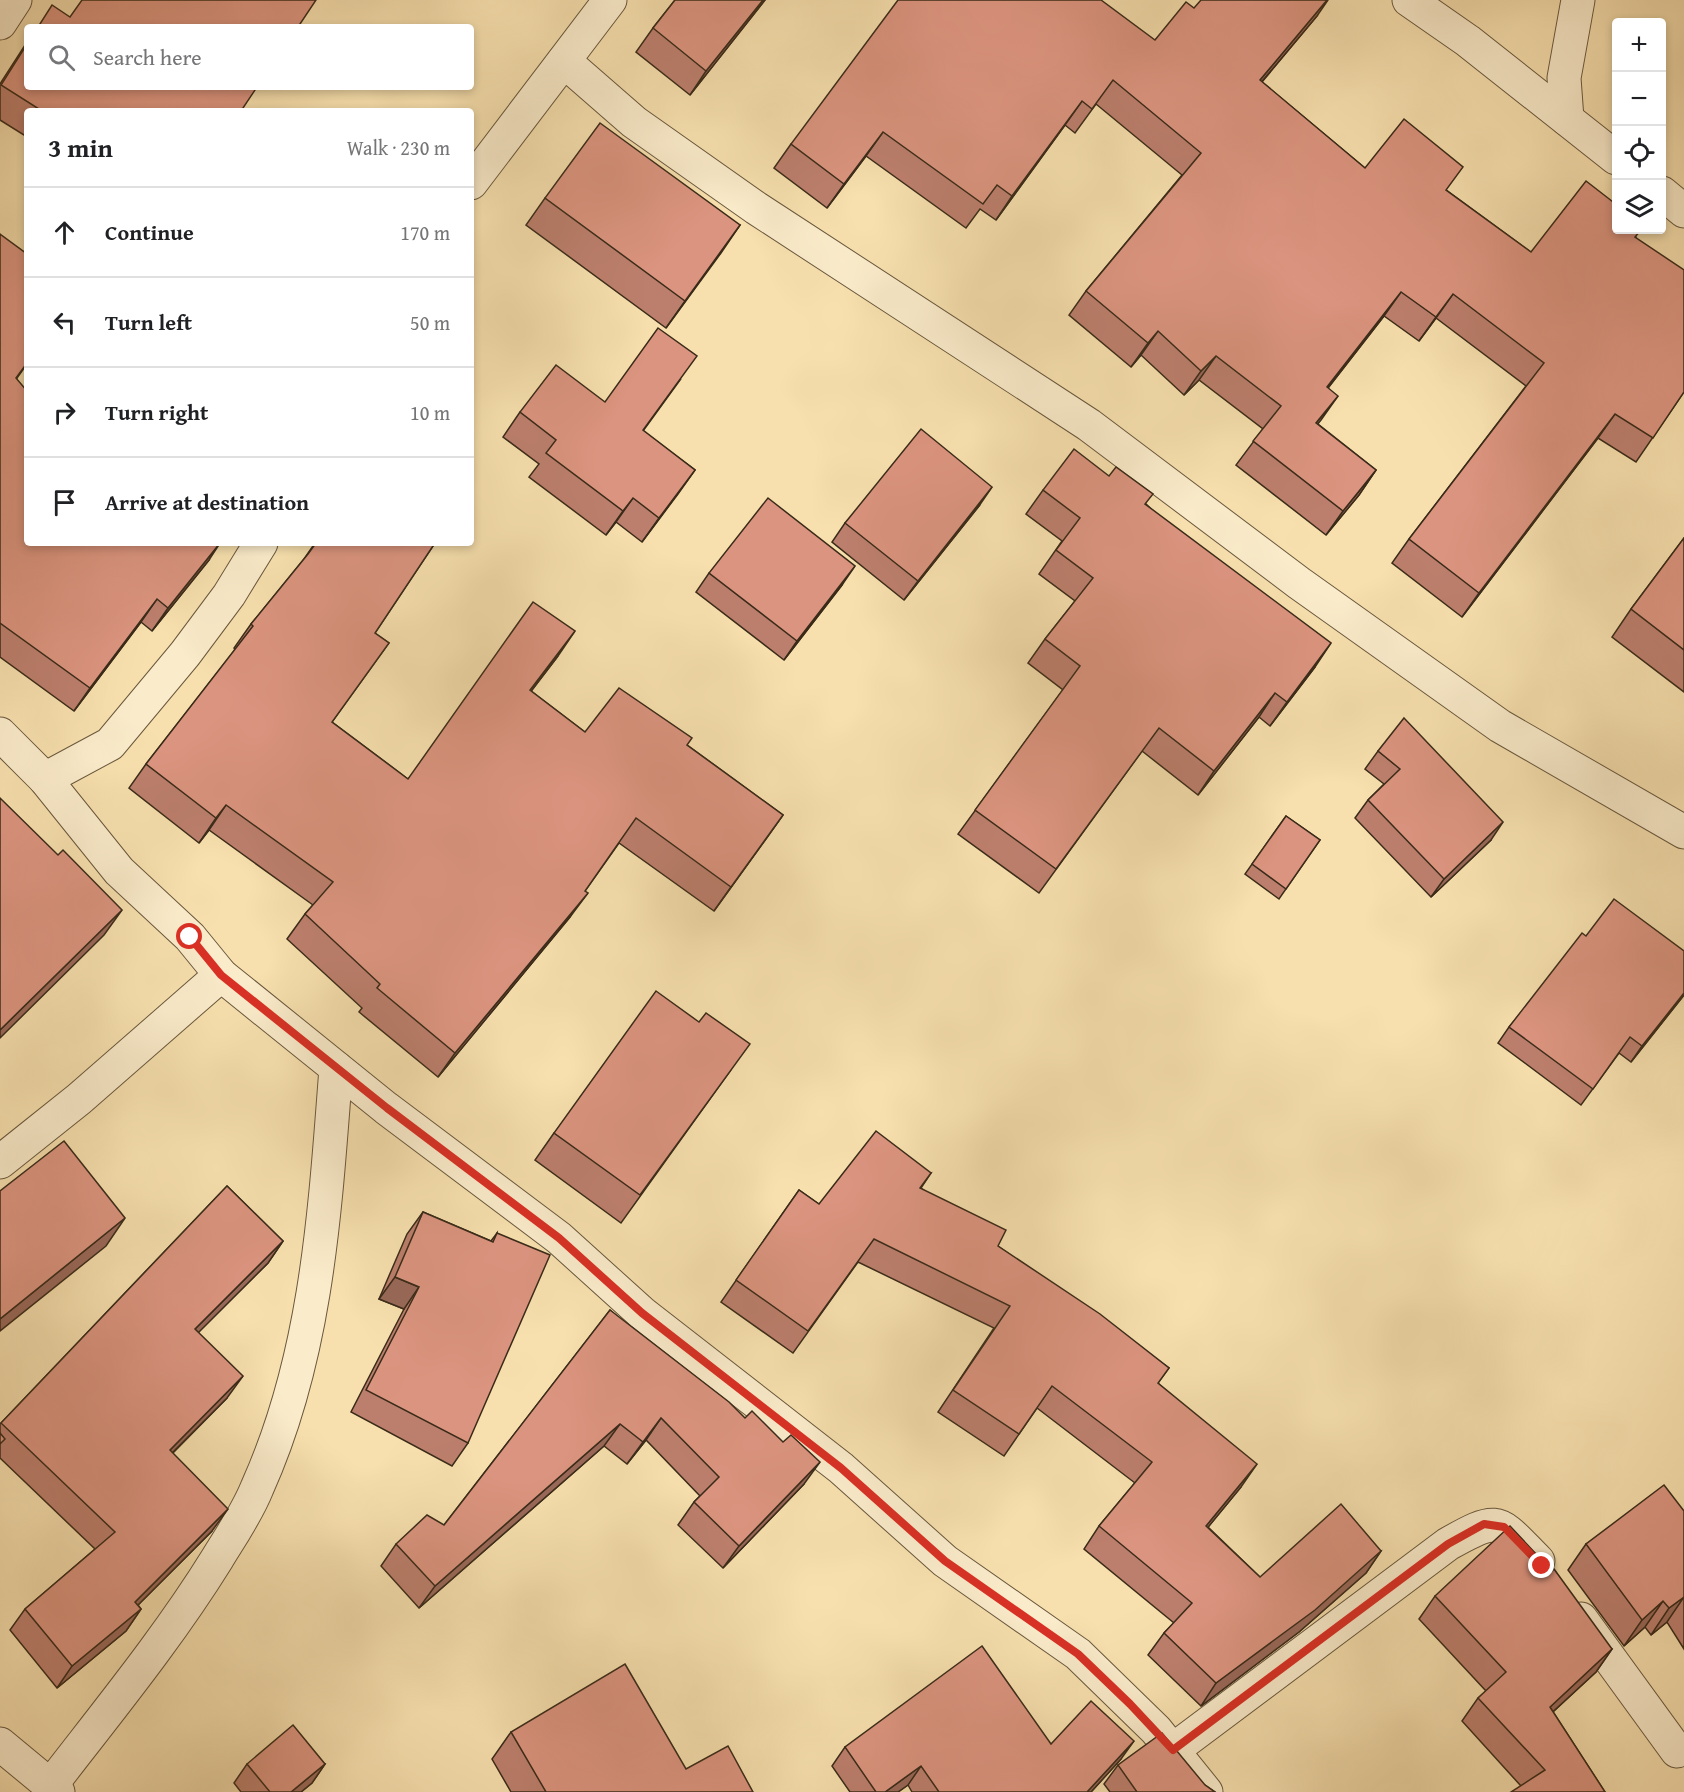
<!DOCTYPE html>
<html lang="en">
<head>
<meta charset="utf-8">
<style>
	body { margin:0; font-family:"Gentium Book Plus",serif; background:#f2f2f2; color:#202124 }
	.controls { position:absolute; right:18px; top:18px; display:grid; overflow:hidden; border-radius:6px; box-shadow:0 3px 9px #0003 }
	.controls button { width:54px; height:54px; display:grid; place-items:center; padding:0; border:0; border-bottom:2px solid #e0e0e0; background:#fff; color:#202124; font:30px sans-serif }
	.stop { position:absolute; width:18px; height:18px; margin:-14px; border:4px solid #d93025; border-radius:50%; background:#fff }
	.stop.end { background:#d93025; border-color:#fff; box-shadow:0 2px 6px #0008 }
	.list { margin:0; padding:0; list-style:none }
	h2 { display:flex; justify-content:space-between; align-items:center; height:78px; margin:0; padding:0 24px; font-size:26px }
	h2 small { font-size:20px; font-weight:400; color:#757577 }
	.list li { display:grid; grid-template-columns:39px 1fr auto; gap:18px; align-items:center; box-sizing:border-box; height:90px; padding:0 24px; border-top:2px solid #e0e0e0 }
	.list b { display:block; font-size:22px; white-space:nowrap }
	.list em { font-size:20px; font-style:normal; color:#757577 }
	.icon { flex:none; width:33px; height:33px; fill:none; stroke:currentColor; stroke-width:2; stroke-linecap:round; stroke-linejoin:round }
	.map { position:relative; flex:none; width:1684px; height:1792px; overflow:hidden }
	.search { position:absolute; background:#fff; box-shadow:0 3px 9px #0003; left:24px; top:24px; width:450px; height:66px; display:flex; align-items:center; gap:15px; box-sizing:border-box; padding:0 21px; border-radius:6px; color:#757577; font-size:22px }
	.panel { position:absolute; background:#fff; box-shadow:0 3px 9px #0003; left:24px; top:108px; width:450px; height:438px; border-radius:6px }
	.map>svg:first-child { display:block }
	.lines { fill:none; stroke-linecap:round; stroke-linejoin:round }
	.minor-casing { stroke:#69583e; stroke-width:35 }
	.minor { stroke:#faebca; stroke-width:33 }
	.wall { fill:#bc7f6d; stroke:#3a2b19; stroke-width:1.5 }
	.shaded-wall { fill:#996859; stroke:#3a2b19; stroke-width:1.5 }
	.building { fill:#db947f; stroke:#3a2b19; stroke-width:1.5 }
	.route { stroke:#d93025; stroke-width:8 }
</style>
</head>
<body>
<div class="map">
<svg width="1684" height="1792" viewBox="0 0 1684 1792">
	<rect width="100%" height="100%" fill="#f7e0ae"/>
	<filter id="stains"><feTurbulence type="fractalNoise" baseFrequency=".00333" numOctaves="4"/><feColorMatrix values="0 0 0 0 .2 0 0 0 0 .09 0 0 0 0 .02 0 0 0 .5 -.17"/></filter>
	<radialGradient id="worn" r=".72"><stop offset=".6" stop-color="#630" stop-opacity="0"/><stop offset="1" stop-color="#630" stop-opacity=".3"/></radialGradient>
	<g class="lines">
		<defs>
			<g id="minor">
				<polyline points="1409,0 1468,41 1616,158"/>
				<polyline points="0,23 15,0"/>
				<polyline points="564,61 634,122 756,208 1089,425 1299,583 1500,726 1684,832"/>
				<polyline points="1567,119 1564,78 1578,0"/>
				<polyline points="471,183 610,0"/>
				<polyline points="1662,193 1684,211"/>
				<polyline points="0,734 45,779 119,871 190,937 221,975 386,1108 559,1238 642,1313 841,1468 945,1561 1078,1654 1156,1730 1206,1792"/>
				<polyline points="45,779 110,744 185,654 229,595 261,543"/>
				<polyline points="0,1162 79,1099 221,975"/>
				<polyline points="1581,1619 1677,1751"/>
				<polyline points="0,1744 58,1792"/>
				<path d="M1173,1750L1448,1544C1501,1514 1497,1520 1538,1561"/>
				<path d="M51,1785C108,1711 168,1638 217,1559C231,1536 247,1513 257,1488C317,1355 325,1211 336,1068"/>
			</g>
		</defs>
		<use href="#minor" class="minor-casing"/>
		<use href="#minor" class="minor"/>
	</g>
	<g class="wall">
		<polygon points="675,0 765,0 690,95 636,52 653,28"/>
		<polygon points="1194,8 1317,16 1262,82 1365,168 1446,190 1531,252 1636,237 1684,392 1636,462 1598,438 1462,617 1392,563 1409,539 1526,386 1436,318 1419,341 1384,316 1328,388 1318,424 1376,470 1359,495 1326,535 1236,465 1263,429 1199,380 1184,395 1141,355 1131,367 1069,315 1086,291 1182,175 1096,104 1075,133 1065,125 996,220 980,209 966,228 866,156 827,208 774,168 791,144 1155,40"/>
		<polygon points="27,42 27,87 241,111 27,111 27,137 0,120 0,84"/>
		<polygon points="545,198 740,225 666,328 526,225"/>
		<polygon points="0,234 27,364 17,378 27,543 209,560 152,631 141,622 74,711 0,657"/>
		<polygon points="680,380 643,431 695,470 642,542 616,522 606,535 529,477 539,464 503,437 520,412 605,402"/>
		<polygon points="1043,490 1146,504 1315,667 1270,726 1259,717 1198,795 1142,751 1039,893 958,834 1063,690 1028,663 1045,639 1075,601 1039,574 1062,541 1026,514"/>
		<polygon points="979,506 904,600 832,542 845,523"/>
		<polygon points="1684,538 1684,692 1612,637 1631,609"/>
		<polygon points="315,543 435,543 375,633 389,643 332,722 408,779 558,656 531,691 585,732 687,745 783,815 714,911 619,843 585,891 570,917 438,1077 359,1012 362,1008 287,939 305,914 313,905 209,830 199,843 129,788 146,764 235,650 234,648 251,624 304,559"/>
		<polygon points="709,573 842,585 784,660 696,592"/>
		<polygon points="1378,751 1491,840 1431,897 1355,818 1368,800 1384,784 1365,769"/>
		<polygon points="1286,816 1320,840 1279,899 1245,874"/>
		<polygon points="1586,936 1684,951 1684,995 1631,1062 1619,1053 1581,1105 1498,1043 1509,1027"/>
		<polygon points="730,1071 621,1223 535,1160 554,1133"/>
		<polygon points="931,1173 921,1188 998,1246 1169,1368 1158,1383 1241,1487 1208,1527 1260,1577 1381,1551 1366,1573 1299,1632 1201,1706 1148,1655 1164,1633 1174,1623 1084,1549 1099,1526 1135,1483 1037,1408 1004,1456 938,1412 994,1328 858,1262 793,1353 721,1302 799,1190 819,1204"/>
		<polygon points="227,1186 283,1241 268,1263 198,1332 227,1398 173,1453 212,1531 138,1605 141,1609 126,1631 57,1688 10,1630 25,1609 95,1549 0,1458 0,1424"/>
		<polygon points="423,1212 491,1241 497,1233 468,1443 452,1466 351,1412 404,1309 379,1299 407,1234"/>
		<polygon points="610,1310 804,1484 723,1568 678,1525 694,1502 700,1496 646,1440 627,1464 604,1446 419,1608 381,1566 396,1544 444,1525"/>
		<polygon points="1684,1511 1684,1649 1667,1622 1651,1635 1645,1627 1624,1646 1568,1570 1586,1544"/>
		<polygon points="1435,1596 1612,1649 1596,1672 1553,1712 1605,1792 1521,1786 1462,1721 1478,1698 1486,1691 1419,1619"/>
		<polygon points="511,1732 686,1769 753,1792 511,1792 492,1759"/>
		<polygon points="1051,1744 1121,1759 1091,1792 912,1792 908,1785 898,1792 850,1792 832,1766 845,1747"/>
		<polygon points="247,1764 325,1764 312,1783 301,1792 241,1792 234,1783"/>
		<polygon points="1118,1765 1205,1785 1215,1792 1110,1792 1104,1784"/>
	</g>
	<g class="shaded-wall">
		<polygon points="763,0 765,0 690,95 706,71"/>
		<polygon points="1327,0 1328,0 1317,16 1243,104 1260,80"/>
		<polygon points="1082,101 1065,125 996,220 1012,196"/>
		<polygon points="883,132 866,156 827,208 844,184"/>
		<polygon points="740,225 721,253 666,328 685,301"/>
		<polygon points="1401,292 1384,316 1310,411 1327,387"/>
		<polygon points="1453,294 1436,318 1419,341 1436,317"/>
		<polygon points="1158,331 1141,355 1131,367 1148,343"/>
		<polygon points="1216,356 1199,380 1184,395 1201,371"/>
		<polygon points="1338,396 1321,420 1299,447 1316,423"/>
		<polygon points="1615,414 1598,438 1462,617 1479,593"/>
		<polygon points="695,470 678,494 642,542 659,518"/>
		<polygon points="1376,470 1359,495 1326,535 1343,511"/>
		<polygon points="992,487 979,506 904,600 918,581"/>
		<polygon points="633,498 616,522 606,535 623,511"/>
		<polygon points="220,543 209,560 152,631 168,608"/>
		<polygon points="855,566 842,585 784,660 797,641"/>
		<polygon points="157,599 141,622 74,711 90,688"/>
		<polygon points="575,631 558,656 513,715 530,690"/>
		<polygon points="1331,643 1315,667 1270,726 1287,702"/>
		<polygon points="1275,693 1259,717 1198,795 1214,771"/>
		<polygon points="226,805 209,830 199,843 216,818"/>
		<polygon points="783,815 766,839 714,911 731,887"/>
		<polygon points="1503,822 1491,840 1431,897 1444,879"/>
		<polygon points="588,893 570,917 438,1077 455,1053"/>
		<polygon points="122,910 104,935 0,1038 0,1030"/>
		<polygon points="1684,993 1684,995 1631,1062 1642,1046"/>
		<polygon points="125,1218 106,1246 0,1331 0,1319"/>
		<polygon points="283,1241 268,1263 180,1351 195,1329"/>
		<polygon points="395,1277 419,1287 404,1309 379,1299"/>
		<polygon points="243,1376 227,1398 154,1471 170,1450"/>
		<polygon points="661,1418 646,1440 627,1464 643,1442"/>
		<polygon points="620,1424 604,1446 419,1608 435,1586"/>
		<polygon points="820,1462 804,1484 723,1568 739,1546"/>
		<polygon points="1257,1464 1241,1487 1191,1548 1206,1526"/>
		<polygon points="228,1509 212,1531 120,1623 135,1602"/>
		<polygon points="1381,1551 1366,1573 1299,1632 1201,1706 1216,1683"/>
		<polygon points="1684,1597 1667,1622 1651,1635 1669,1608"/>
		<polygon points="1663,1601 1645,1627 1624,1646 1642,1620"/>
		<polygon points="141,1609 126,1631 57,1688 72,1666"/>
		<polygon points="1612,1649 1596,1672 1533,1730 1550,1707"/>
		<polygon points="1134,1741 1121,1759 1091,1792 1087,1792"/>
		<polygon points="325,1764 312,1783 301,1792 291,1792"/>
		<polygon points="921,1766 908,1785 898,1792 885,1792"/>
	</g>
	<g class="building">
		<polygon points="82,0 316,0 298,27 38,27 52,5 70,17"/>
		<polygon points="675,0 763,0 706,71 653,28"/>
		<polygon points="898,0 1101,0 1155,40 1186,2 1194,8 1201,0 1327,0 1260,80 1365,168 1404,119 1463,167 1446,190 1531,252 1586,181 1617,205 1617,230 1641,230 1635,237 1684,270 1684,392 1653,438 1615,414 1479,593 1409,539 1544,363 1453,294 1436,317 1401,292 1327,387 1338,396 1316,423 1376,470 1343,511 1253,441 1281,406 1216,356 1201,371 1158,331 1148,343 1086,291 1201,153 1113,80 1092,109 1082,101 1012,196 997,185 983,204 883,132 844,184 791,144"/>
		<polygon points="27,44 27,87 257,87 241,111 42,111 1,85"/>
		<polygon points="600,123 740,225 685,301 545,198"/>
		<polygon points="0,234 27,254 27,363 16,378 27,391 27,543 220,543 168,608 157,599 90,688 0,623"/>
		<polygon points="658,328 697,356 643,430 695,470 659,518 633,498 623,511 546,453 556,440 520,412 556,365 605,402"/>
		<polygon points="921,429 992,487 918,581 845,523"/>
		<polygon points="1074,449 1109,476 1116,467 1153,494 1145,504 1331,643 1287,702 1275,693 1214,771 1159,728 1056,869 975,810 1080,666 1045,639 1093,578 1056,550 1080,518 1043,490"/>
		<polygon points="768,498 855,566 797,641 709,573"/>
		<polygon points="1684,538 1684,650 1631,609"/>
		<polygon points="316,543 435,543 375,633 389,643 332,722 408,779 533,602 575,631 530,690 585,732 619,688 692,738 687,745 783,815 731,887 636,818 585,891 588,893 455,1053 377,988 380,984 305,914 333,882 226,805 216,818 146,764 253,626 251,624 308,554"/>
		<polygon points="1404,718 1503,822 1444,879 1368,800 1400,769 1378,751"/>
		<polygon points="0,798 58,855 63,850 122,910 0,1030"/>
		<polygon points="1286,816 1320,840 1286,889 1252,864"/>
		<polygon points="1614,899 1684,951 1684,993 1642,1046 1630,1037 1593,1089 1509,1027 1582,933 1586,936"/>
		<polygon points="656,991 699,1022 706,1013 750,1044 640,1195 554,1133"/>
		<polygon points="876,1131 931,1173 920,1188 1006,1230 998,1246 1100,1314 1169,1368 1158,1383 1257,1464 1206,1526 1260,1577 1341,1504 1381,1551 1315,1610 1216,1683 1164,1633 1192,1603 1099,1526 1152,1462 1052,1386 1019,1434 953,1390 1010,1306 874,1239 808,1331 736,1280 799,1190 819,1204"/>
		<polygon points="64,1141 125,1218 0,1319 0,1191"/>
		<polygon points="227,1186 283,1241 195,1329 243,1376 170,1450 228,1509 135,1602 141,1609 72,1666 25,1609 115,1532 1,1423"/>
		<polygon points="423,1212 493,1242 497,1233 550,1255 468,1443 366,1390 419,1287 395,1277"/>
		<polygon points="610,1310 729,1402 745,1418 752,1411 783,1442 791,1435 820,1462 739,1546 694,1502 719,1477 661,1418 643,1442 620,1424 435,1586 396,1544 427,1515 444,1525"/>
		<polygon points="0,1433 5,1439 0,1444"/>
		<polygon points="1664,1485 1684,1511 1684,1597 1669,1608 1663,1601 1642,1620 1586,1544"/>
		<polygon points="1510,1526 1552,1571 1554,1569 1612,1649 1550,1707 1605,1792 1511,1792 1545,1770 1478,1698 1506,1672 1435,1596"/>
		<polygon points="982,1646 1051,1744 1091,1701 1134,1741 1087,1792 939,1792 921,1766 885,1792 876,1792 845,1747"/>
		<polygon points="625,1664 686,1769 728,1746 753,1792 546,1792 511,1732"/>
		<polygon points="293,1725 325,1764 291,1792 270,1792 247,1764"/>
		<polygon points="1162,1733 1205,1785 1215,1792 1137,1792 1118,1765"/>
	</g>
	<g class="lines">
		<polyline class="route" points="190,937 221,975 387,1108 559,1238 642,1313 841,1468 945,1561 1078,1654 1130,1704 1173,1750 1448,1544 1484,1524 1504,1527 1542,1566"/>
	</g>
	<rect width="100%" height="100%" filter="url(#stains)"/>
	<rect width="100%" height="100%" fill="url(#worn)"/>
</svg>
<div class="controls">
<button>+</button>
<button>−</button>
<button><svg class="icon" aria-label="locate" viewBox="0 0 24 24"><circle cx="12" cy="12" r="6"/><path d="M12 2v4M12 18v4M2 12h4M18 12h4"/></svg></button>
<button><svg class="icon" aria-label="layers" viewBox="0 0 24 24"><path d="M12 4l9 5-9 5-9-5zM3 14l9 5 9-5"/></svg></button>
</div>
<div class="stop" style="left:190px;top:937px"></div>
<div class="stop end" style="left:1542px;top:1566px"></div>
<div class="search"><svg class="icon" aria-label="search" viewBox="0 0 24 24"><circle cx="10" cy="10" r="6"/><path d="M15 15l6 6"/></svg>Search here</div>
<section class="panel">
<h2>3 min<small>Walk · 230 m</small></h2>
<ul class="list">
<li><svg class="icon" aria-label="ahead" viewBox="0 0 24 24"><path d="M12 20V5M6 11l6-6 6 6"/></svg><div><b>Continue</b></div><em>170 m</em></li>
<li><svg class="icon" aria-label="left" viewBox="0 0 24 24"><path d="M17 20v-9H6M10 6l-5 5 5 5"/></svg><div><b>Turn left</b></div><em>50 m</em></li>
<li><svg class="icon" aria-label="right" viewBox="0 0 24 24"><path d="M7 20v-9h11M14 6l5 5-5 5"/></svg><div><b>Turn right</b></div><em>10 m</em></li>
<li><svg class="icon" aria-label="arrive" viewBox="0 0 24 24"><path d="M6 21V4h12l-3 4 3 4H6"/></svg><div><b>Arrive at destination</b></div></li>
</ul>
</section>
</div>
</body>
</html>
